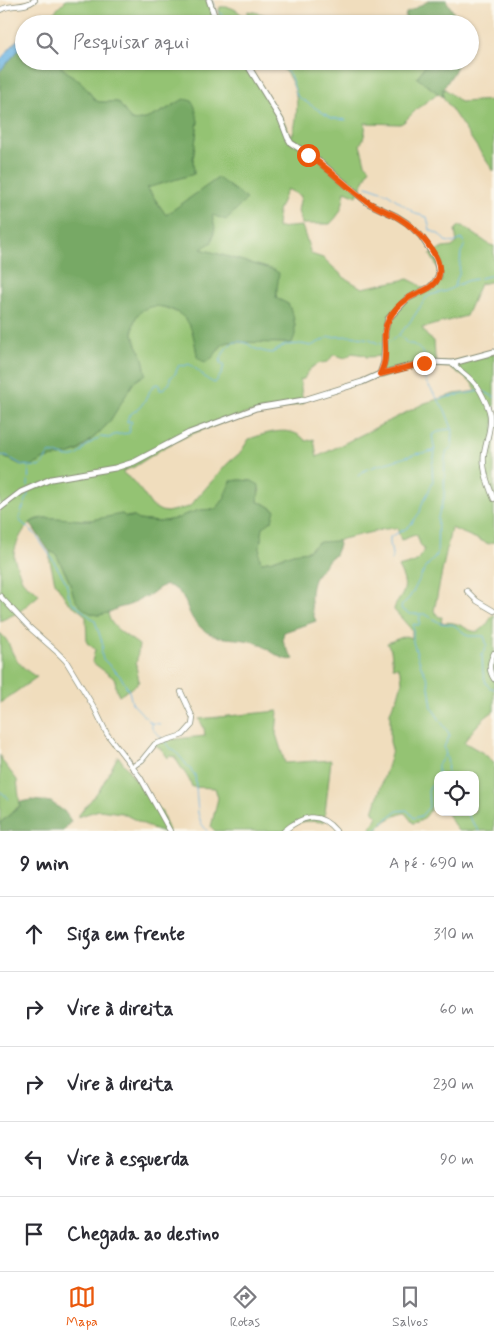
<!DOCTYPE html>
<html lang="pt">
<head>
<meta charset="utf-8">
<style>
	body { margin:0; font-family:Mynerve,sans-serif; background:#f7f7f7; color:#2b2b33 }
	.controls { position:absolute; right:15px; bottom:15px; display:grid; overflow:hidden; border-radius:10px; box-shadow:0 1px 4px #0004 }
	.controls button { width:45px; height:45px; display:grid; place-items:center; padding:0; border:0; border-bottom:1px solid #e1e1e2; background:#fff; color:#2b2b33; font:25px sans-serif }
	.stop { position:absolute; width:15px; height:15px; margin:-11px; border:4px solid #ea580c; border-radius:50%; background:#fff }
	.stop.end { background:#ea580c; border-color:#fff; box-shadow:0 1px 5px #0008 }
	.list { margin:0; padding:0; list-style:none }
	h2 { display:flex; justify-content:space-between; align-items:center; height:65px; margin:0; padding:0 20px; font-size:21px }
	h2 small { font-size:16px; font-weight:400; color:#7c7c81 }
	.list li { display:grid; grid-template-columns:32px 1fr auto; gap:15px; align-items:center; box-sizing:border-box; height:75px; padding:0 20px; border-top:1px solid #e1e1e2 }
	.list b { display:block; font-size:19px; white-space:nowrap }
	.list em { font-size:16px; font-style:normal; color:#7c7c81 }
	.icon { flex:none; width:28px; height:28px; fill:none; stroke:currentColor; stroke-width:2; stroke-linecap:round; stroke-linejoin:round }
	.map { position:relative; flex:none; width:494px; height:831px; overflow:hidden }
	.search { position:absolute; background:#fff; box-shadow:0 1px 4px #0004; left:15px; right:15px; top:15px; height:55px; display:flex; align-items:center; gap:12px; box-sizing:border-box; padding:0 18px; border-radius:28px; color:#7c7c81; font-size:19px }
	.sheet { height:440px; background:#fff }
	nav { display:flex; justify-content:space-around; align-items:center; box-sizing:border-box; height:70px; border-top:1px solid #e1e1e2; background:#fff; font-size:14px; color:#7c7c81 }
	nav a { display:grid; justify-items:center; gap:2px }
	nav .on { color:#ea580c }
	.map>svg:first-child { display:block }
	.green { fill:#94c373; stroke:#5a8054; fill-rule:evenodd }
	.forest { fill:#77a965; stroke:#4b734c }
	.water { fill:#6ab4e3; stroke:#44788c }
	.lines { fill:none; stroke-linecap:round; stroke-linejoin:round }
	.stream { stroke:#6ab4e3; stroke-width:1 }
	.minor-casing { stroke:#888d78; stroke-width:6 }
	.tertiary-casing { stroke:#888d78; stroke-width:7 }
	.minor { stroke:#fff; stroke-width:4.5 }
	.tertiary { stroke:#fff; stroke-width:5 }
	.route { stroke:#ea580c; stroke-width:6 }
</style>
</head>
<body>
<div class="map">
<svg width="494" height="831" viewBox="0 0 494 831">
	<rect width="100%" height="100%" fill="#fbf7ec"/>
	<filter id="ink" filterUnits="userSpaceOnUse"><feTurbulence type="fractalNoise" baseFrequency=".02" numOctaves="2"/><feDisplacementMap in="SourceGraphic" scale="10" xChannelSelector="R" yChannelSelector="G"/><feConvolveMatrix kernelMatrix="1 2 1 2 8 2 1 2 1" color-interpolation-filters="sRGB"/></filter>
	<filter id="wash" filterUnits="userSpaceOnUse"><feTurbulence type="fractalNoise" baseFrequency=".0096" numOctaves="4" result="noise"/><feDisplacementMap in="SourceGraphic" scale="20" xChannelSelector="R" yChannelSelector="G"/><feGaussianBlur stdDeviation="1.12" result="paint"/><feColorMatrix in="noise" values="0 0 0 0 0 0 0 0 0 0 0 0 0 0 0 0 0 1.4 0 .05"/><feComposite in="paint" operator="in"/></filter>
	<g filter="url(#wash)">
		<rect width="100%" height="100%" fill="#f0ddbd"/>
		<g class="green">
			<polygon points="66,0 209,0 216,24 55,24 49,22 42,24"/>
			<path d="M220,7C232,6 239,10 246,20L248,11C258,13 274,15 279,24H222L218,16Z"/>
			<path d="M59,61H244L276,112L286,125L289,135L293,134C296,122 298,108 296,95C294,82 282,62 268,61H428L417,78L438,93L418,108L404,122L400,124L365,123C366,132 364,138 360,145L365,163L370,168L357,196L345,191C342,208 342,212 330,224H302L298,211L301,196L287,189L278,211L277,228L302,226L311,254L323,258L345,278L362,288L408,279L418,284L425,290H433L442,281L440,272L430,254L443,248L452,247L457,243L455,230L459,226H463L490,245L494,246V281L480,284L466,316L422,328L427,336L434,341L435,357L438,364L494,354V542L489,544L451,528L434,611L439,617H442L441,623C446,622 451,622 457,624C465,626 474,636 482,629C487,626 490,618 494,614V711C480,720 474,729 464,742L483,753L494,762V831H458L446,812H475V775H438V800H434C431,810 425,822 413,823L405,813H403C393,817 381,821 377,831L370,830L377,816L373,812L390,758L392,749L390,742V713L394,702L397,700L402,682L401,673L398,667H393L391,650L387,643L405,636L412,638V630L394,610C395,604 397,603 400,598C408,587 404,578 398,567C412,563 419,564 424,549L420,544L417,535C411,535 407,539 401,540L397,528L385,529L342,539L338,541L321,542L317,543L308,551L293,553L273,560L262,562L260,560C258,550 262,537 263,526L272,521L274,509L265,504L258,502V496L260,489L252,481L240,480L231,481L225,498L216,509L200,510L184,515L180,518L159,522L138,520L132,516L126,517L122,514C113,516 96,520 87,520C73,520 50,516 37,519C25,522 13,547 14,558C15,560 21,578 22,580C26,587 35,587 39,595L19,612L0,621V455L7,459L38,463L44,459L70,454L79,451L100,432L110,421L130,388L134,382L140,378L145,369C144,354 130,339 133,326C137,305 154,302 171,310C179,313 185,316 189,323C195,332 194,344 197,353L218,351L222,345L228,342L291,343L295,326L293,315L288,304L276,298L278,273L274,270L201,249L212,214L218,178L166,215L147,187L194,174L193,160L198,121L184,99C171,106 146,124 131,120L118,102H99L95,100L83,84L62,68ZM352,353L365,355L366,357L383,356L378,379L390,375V372L426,366L450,367L472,383L477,391L455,394L425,403L317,457L314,439L306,441C291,424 267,433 249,439L240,453L228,463L189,507L167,512L161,511L152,506L142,492L132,480L123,473V471L134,467L165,447L189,435L245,414L258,411L303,404L300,380L304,379C309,367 316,363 328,362L333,355C343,355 343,362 352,353Z"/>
			<polygon points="444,88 460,102 494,100 494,172 443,97"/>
			<path d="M50,551L56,554L68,579L88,612L98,615L108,612C109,628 128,636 139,645L136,666L139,681L137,684L119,696L116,688L115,679L92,662L95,649L87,643L86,617L83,613L67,601L55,582L50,561Z"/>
			<path d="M0,633C9,641 8,644 13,654C19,664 27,672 37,677L0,703Z"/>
			<path d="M278,711L276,734L285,763L331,760L324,822C306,821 301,819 286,831H215L211,827L218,798L215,788L192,787C189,776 180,768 175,757L170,756L168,758L162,750L153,743L156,741L205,736L204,728L199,719Z"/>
			<polygon points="0,755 3,762 17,780 20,805 0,823"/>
			<polygon points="118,756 152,803 161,810 169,831 157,831 122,813 99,810 77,817 100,789"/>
		</g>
		<g class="forest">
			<polygon points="430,0 446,0 455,15 458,24 407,24 405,18 406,13"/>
			<path d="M24,44V61H59L62,68L83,84L95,100L99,102H118L131,120C146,124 171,106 184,99L192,101L195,107L198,121L193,160L194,174L147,188L166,215L218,178L247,199L226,220L212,215L215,228L212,242L201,249L274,270L279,273L276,298L288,304L293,315L295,326V335L292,343L228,342L222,345L213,357L205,363L197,357C197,350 192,326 187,321C172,302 134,298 133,330C132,339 139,347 142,355C144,361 145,367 146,374L134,382L110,421L100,432L79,450L70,454L44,459L38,463L31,466L21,465L0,455V71Z"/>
			<polygon points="428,61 459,61 454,72 443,89 443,97 417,78"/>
			<path d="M240,480L252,481L259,485L258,502L265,504L275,510L272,521L263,527C262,537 258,550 260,560L262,562L273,560L293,553L308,551L317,543L321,542L338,541L339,545L335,555C330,557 327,562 324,566C321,569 318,572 316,575C309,588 309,608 316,621L284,632C280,642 288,651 294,659C283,663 267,647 257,643C235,635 216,644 197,624C185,612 189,596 172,587C161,582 157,591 149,595C147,597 144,597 142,598C138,599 135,602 132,604C127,606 122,607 118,608C112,611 106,614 100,615C91,616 79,607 75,599C72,593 71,585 68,578C64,570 60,562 56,554L49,551L30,523C46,512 72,522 91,520C101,518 112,516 122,514L126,517H135L138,520L159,522L179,518L184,515L200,510L216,509L225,498V494L231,481Z"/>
			<polygon points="31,800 51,802 65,812 71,821 63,831 0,831 0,823 20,806 20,802"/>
		</g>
		<polygon class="water" points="24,32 24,44 0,71 0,60"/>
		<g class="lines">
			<g class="stream">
				<path d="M211,0C213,3 214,5 215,8C220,15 230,20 237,24"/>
				<polyline points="277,61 290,75 297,96 300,98 331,118 346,120"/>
				<polyline points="367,186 387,193 416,214 427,217 430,230 440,235 445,241 453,243 462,239 465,245 461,252 459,274 454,286"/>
				<path d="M399,335C403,337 404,341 408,344C409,344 411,344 412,344C419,347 424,353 426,360"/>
				<path d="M386,344C405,333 414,316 426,298L430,295L446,291L466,281L494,275"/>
				<polyline points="427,364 425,377 426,382 445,410 453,431 452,447 447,451 445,458 444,498 438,517 437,555 425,568 414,590 409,598 402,605 401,609 410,614 425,614 440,623 454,625 468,636 484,636 487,645 482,654 483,672 486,683 489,687 494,689"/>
				<polyline points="483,391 494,397"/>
				<polyline points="439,399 479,391"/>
				<path d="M0,455L10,458L22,465L40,467L43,464L48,454C57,452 65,458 73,457C80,456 82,450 86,446C91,443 95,440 100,437L109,438L114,435L129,433L130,430L129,426L132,422L130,421L127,422C128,412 135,413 140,407C146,401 148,392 154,385L159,384L160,390H162L170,383V378L175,374L179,365L184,366L189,364C191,366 194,367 196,369C203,374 205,380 215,383L222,373L224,364H221L220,362C224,349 230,338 246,343C250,344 252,348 256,349C261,351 266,352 272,353L285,345L301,344L311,346L329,337L351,336L370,339L377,343L382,344"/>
				<polyline points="358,476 365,470 376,466 416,454 434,451"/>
				<polyline points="28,486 29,467"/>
				<path d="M28,493C27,504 18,512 20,521L35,534L51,557L66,582L69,596L72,602L95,621L103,645L101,653L103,659L121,677L129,691L132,703L151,723C151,731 159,734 163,739"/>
				<path d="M392,560C393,552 389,545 390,537L407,528L412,523L420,512L422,504L429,491L431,485L433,481L432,466L435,452L432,435L442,430L452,429"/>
				<polyline points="420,615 419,625 417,625 414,624 413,625 413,642 421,666 428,680 432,708 450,735 444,747 448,763 447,775"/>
				<polyline points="151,723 160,724"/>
				<polyline points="165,742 168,746 176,752 195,775 198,813 201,823 207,831"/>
				<polyline points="438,775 438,765 445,755"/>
				<polyline points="0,791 9,799"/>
				<polyline points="465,812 479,831"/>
				<polyline points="375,831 384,821 397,811 407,810 414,818 421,816 429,807 428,791 430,787 438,780"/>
			</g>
		</g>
	</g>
	<g filter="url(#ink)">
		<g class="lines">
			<defs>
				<g id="minor">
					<path d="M0,10C13,3 23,9 35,0"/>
					<path d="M453,363C459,371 469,376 475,384C480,389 487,404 489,411C493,424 486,441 484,454C482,468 488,485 494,499"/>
					<polyline points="467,591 477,601 494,611"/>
					<polyline points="0,596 30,628 56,651 66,661 95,709 107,734 140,777 170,831"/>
					<path d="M494,653C489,663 488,670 494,679"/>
					<polyline points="132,767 142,760 155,744 183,735 192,725 193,718 181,692"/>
					<path d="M284,831C302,816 319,810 336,831"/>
				</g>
				<g id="tertiary">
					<polyline points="209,0 217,24"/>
					<polyline points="380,374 418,364 430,362 453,363 494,352"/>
					<polyline points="0,508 21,492 51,479 115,468 134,462 189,433 243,413 256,408 304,400 362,382 380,374 384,362 385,331 388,319 407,299 430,287 435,282 439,274 436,259 421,236 407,223 396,216 368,203 320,162 291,143 288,138 281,120 245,61"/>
				</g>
			</defs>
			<use href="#minor" class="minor-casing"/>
			<use href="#tertiary" class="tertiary-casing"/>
			<use href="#minor" class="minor"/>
			<use href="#tertiary" class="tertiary"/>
		</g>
	</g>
	<g class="lines" filter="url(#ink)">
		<path class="route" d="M308,155C329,168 345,186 365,200C375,208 388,211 399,218C414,227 446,257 438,278C433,290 417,292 407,299C400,304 393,311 389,319C382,330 386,343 385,356C385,362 383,368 380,374L424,363"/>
	</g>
</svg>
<div class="controls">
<button><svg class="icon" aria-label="locate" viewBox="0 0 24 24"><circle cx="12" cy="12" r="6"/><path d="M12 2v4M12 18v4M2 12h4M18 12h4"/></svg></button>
</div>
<div class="stop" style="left:308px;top:155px"></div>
<div class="stop end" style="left:424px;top:363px"></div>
<div class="search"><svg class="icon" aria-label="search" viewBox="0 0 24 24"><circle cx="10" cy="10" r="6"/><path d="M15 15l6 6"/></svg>Pesquisar aqui</div>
</div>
<section class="sheet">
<h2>9 min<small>A pé · 690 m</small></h2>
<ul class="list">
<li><svg class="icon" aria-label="ahead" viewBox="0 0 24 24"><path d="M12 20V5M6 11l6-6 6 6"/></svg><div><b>Siga em frente</b></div><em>310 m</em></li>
<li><svg class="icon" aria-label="right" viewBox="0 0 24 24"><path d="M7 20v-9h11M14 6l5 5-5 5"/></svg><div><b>Vire à direita</b></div><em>60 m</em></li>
<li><svg class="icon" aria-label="right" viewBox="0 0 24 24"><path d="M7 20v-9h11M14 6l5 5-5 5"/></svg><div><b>Vire à direita</b></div><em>230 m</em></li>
<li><svg class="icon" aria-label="left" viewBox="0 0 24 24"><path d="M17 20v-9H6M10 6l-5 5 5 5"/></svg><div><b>Vire à esquerda</b></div><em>90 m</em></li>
<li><svg class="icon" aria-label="arrive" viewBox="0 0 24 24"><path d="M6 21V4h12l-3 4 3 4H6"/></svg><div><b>Chegada ao destino</b></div></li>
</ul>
</section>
<nav>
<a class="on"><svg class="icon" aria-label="map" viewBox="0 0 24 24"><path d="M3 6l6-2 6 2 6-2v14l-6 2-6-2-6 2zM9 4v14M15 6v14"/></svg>Mapa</a>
<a><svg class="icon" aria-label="directions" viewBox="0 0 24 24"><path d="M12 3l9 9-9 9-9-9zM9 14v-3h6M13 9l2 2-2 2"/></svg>Rotas</a>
<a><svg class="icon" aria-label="saved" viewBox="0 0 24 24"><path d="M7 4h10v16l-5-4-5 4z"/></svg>Salvos</a>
</nav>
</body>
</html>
